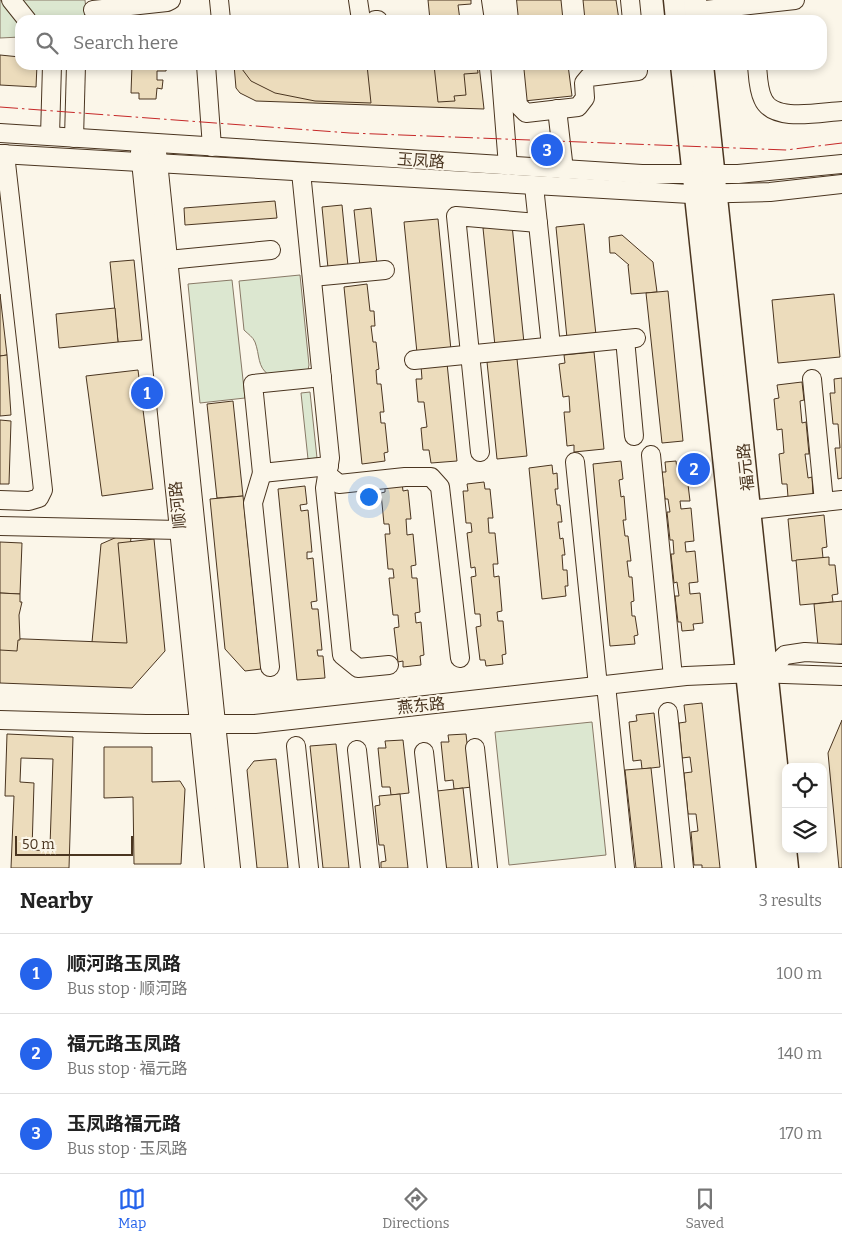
<!DOCTYPE html>
<html lang="en">
<head>
<meta charset="utf-8">
<style>
	body { margin:0; font-family:Bitter,"Noto Sans SC",serif; background:#f2f2f2; color:#222 }
	.controls { position:absolute; right:15px; bottom:15px; display:grid; overflow:hidden; border-radius:10px; box-shadow:0 2px 8px #0003 }
	.controls button { width:45px; height:45px; display:grid; place-items:center; padding:0; border:0; border-bottom:1px solid #e0e0e0; background:#fff; color:#222; font:25px sans-serif }
	.scale { position:absolute; left:15px; bottom:12px; width:118px; box-sizing:border-box; padding-left:5px; border:2px solid #4a3520; border-top:0; font-size:14px; line-height:18px; white-space:nowrap; color:#4a3520; -webkit-text-stroke:4px #fbf6e9; paint-order:stroke }
	.you { position:absolute; left:368px; top:496px; width:18px; height:18px; margin:-12px; border:4px solid #fff; border-radius:50%; background:#1a73e8; box-shadow:0 0 0 8px #1a73e833 }
	.badge { display:grid; place-items:center; width:32px; height:32px; border-radius:50%; background:#2563eb; color:#fff; font-size:16px; font-weight:700 }
	.pin { position:absolute; translate:-50% -50%; border:2px solid #fff; box-shadow:0 1px 5px #0006 }
	.list { margin:0; padding:0; list-style:none }
	h2 { display:flex; justify-content:space-between; align-items:center; height:65px; margin:0; padding:0 20px; font-size:21px }
	h2 small { font-size:16px; font-weight:400; color:#767676 }
	.list li { display:grid; grid-template-columns:32px 1fr auto; gap:15px; align-items:center; box-sizing:border-box; height:80px; padding:0 20px; border-top:1px solid #e0e0e0 }
	.list b { display:block; font-size:19px; white-space:nowrap }
	.list p { margin:0; font-size:16px; white-space:nowrap; color:#767676 }
	.list em { font-size:16px; font-style:normal; color:#767676 }
	.icon { flex:none; width:28px; height:28px; fill:none; stroke:currentColor; stroke-width:2; stroke-linecap:round; stroke-linejoin:round }
	.map { position:relative; flex:none; width:842px; height:868px; overflow:hidden }
	.search { position:absolute; background:#fff; box-shadow:0 2px 8px #0003; left:15px; right:15px; top:15px; height:55px; display:flex; align-items:center; gap:12px; box-sizing:border-box; padding:0 18px; border-radius:15px; color:#767676; font-size:19px }
	.sheet { height:305px; background:#fff }
	nav { display:flex; justify-content:space-around; align-items:center; box-sizing:border-box; height:70px; border-top:1px solid #e0e0e0; background:#fff; font-size:14px; color:#767676 }
	nav a { display:grid; justify-items:center; gap:2px }
	nav .on { color:#2563eb }
	.map>svg:first-child { display:block }
	.green { fill:#dce7d0; stroke:#887966 }
	.building { fill:#ecdcbc; stroke:#4a3520; fill-rule:evenodd }
	.lines { fill:none; stroke-linecap:round; stroke-linejoin:round }
	.minor-casing { stroke:#4a3520; stroke-width:20 }
	.major-casing { stroke:#4a3520; stroke-width:25 }
	.minor { stroke:#fbf6e9; stroke-width:18 }
	.major { stroke:#fbf6e9; stroke-width:22 }
	.power { stroke:#c62828; stroke-width:1; stroke-dasharray:18 4 2.5 4; stroke-linecap:butt }
	.labels { text-anchor:middle; stroke-width:4; stroke-linejoin:round; paint-order:stroke }
	.street-label { font-size:16px; fill:#4a3520; stroke:#fbf6e9 }
</style>
</head>
<body>
<div class="map">
<svg width="842" height="868" viewBox="0 0 842 868">
	<rect width="100%" height="100%" fill="#fbf6e9"/>
	<g class="green">
		<polygon points="0,0 20,22 20,37 0,38"/>
		<polygon points="18,0 85,0 87,20 34,20"/>
		<path d="M300,275L309,365L308,370L304,372L269,375C257,367 260,355 255,342C253,337 248,334 244,330L239,281Z"/>
		<polygon points="232,280 245,398 200,403 188,284"/>
		<polygon points="310,392 317,458 308,459 301,393"/>
		<polygon points="592,722 606,855 509,865 495,732"/>
	</g>
	<g class="building">
		<polygon points="428,0 471,0 471,4 458,5 460,20 430,20"/>
		<polygon points="513,0 561,0 563,20 515,20"/>
		<polygon points="583,0 616,0 619,20 585,20"/>
		<polygon points="0,55 20,57 20,65 37,65 36,87 0,85"/>
		<polygon points="132,65 167,65 166,71 157,71 157,80 163,80 162,89 157,88 156,99 139,99 139,93 131,93"/>
		<polygon points="234,65 479,65 484,109 256,101 240,93 236,88"/>
		<polygon points="239,65 367,65 371,103 315,101 275,93 251,81"/>
		<polygon points="434,65 477,65 478,73 464,74 466,95 454,96 455,101 438,102"/>
		<polygon points="520,65 568,65 572,96 524,101"/>
		<polygon points="275,201 277,218 185,225 184,208"/>
		<polygon points="342,205 348,266 328,268 322,207"/>
		<polygon points="371,208 377,264 360,266 354,210"/>
		<polygon points="438,219 451,350 417,353 404,222"/>
		<polygon points="584,224 596,335 567,338 556,227"/>
		<polygon points="512,225 524,343 495,346 483,228"/>
		<polygon points="622,235 653,262 657,292 631,294 628,265 629,265 615,253 610,253 609,237"/>
		<polygon points="134,260 142,340 118,342 110,262"/>
		<polygon points="367,284 370,311 374,311 375,326 371,326 373,342 376,342 379,369 376,370 377,384 381,384 384,412 380,412 381,423 385,423 388,452 384,453 385,461 362,464 344,287"/>
		<polygon points="668,291 683,441 662,443 646,293"/>
		<polygon points="0,294 7,355 0,356"/>
		<polygon points="834,294 840,357 778,363 772,300"/>
		<polygon points="115,308 118,342 59,348 56,314"/>
		<polygon points="594,352 604,449 574,452 574,445 567,446 564,412 570,412 569,396 563,397 559,364 565,363 564,355"/>
		<polygon points="7,355 11,415 0,416 0,356"/>
		<polygon points="517,359 527,456 497,459 487,362"/>
		<polygon points="447,363 457,461 431,463 429,450 423,450 421,428 427,427 424,402 418,402 416,379 422,379 421,366"/>
		<polygon points="138,370 153,489 102,496 86,376"/>
		<polygon points="842,378 842,478 838,479 835,448 840,448 838,424 833,424 830,393 835,393 834,379"/>
		<polygon points="802,382 804,400 800,401 802,423 806,422 809,454 805,454 808,478 812,477 813,495 788,497 787,484 782,484 779,454 784,453 782,429 777,430 774,399 779,398 777,385"/>
		<polygon points="233,401 243,496 217,498 207,404"/>
		<polygon points="0,420 11,421 9,484 0,484"/>
		<polygon points="621,461 623,479 619,480 621,497 624,496 626,520 623,520 625,536 628,536 631,561 627,561 629,577 632,577 634,601 631,602 632,616 635,616 638,635 634,636 635,644 610,646 593,464"/>
		<polygon points="676,461 677,469 686,468 690,501 680,501 681,509 691,508 694,541 685,542 686,552 695,551 698,582 689,583 690,594 700,593 703,623 693,624 694,630 682,631 681,622 678,622 675,596 679,596 677,582 674,583 671,554 674,554 673,540 670,540 667,512 670,512 668,499 665,499 662,472 666,472 665,462"/>
		<polygon points="552,465 553,474 557,473 558,489 555,489 557,505 560,505 562,522 558,522 560,539 563,538 565,555 562,555 563,570 567,570 568,586 565,586 566,596 542,599 529,468"/>
		<polygon points="484,482 485,489 490,489 493,518 488,518 489,533 495,533 498,564 493,564 494,577 499,576 502,611 497,612 498,621 503,621 506,654 502,655 503,664 486,666 485,660 480,660 476,627 481,626 480,614 475,614 471,577 476,576 475,567 471,568 467,533 472,532 471,523 466,523 463,491 468,491 467,484"/>
		<polygon points="402,483 403,491 408,490 411,519 406,519 407,535 413,534 416,565 411,566 412,578 417,578 420,612 415,613 416,623 421,622 424,655 420,656 421,665 403,667 403,661 398,662 394,628 399,627 398,615 393,615 389,578 394,578 393,569 388,569 385,534 390,534 389,524 384,524 381,493 385,492 385,485"/>
		<polygon points="305,486 307,504 300,505 301,511 308,510 312,552 307,552 307,559 313,558 317,601 311,602 312,609 318,609 322,650 317,650 318,656 323,656 325,678 297,680 278,489"/>
		<polygon points="243,496 261,669 245,671 225,649 210,499"/>
		<polygon points="824,515 827,547 822,548 823,558 792,561 788,519"/>
		<polygon points="117,537 131,538 130,547 143,548 143,553 148,554 138,659 134,659 134,666 123,664 123,675 108,673 90,664 101,544"/>
		<polygon points="154,539 165,651 132,688 0,683 0,638 127,643 118,543"/>
		<polygon points="0,542 22,543 20,594 0,593"/>
		<polygon points="829,557 829,565 835,565 838,594 832,595 833,602 800,605 796,560"/>
		<polygon points="0,593 20,594 20,602 22,602 19,615 20,640 18,640 17,651 0,650"/>
		<polygon points="842,601 842,644 818,646 814,604"/>
		<polygon points="702,703 720,868 702,868 702,865 694,865 691,832 698,831 696,814 688,814 684,773 692,772 690,757 682,758 679,723 686,722 684,705"/>
		<polygon points="654,713 660,767 642,769 641,760 633,761 629,722 637,721 636,715"/>
		<polygon points="842,720 842,868 839,868 828,753"/>
		<path d="M7,734L73,737L69,868H11L14,796H5ZM21,758L53,759L50,846H53V851L32,850L34,783L20,782Z"/>
		<polygon points="466,734 472,787 454,789 453,780 445,781 441,742 449,742 448,735"/>
		<polygon points="403,740 409,793 391,795 390,787 382,787 378,748 386,748 385,741"/>
		<polygon points="336,744 349,868 323,868 310,746"/>
		<polygon points="104,747 152,747 152,782 180,781 185,789 181,864 134,864 133,797 104,798"/>
		<polygon points="276,759 288,868 257,868 247,770 254,761"/>
		<polygon points="651,768 662,868 636,868 625,770"/>
		<polygon points="463,788 472,868 446,868 437,791"/>
		<polygon points="400,794 408,868 381,868 381,862 386,861 384,845 379,845 375,806 380,805 379,796"/>
	</g>
	<g class="lines">
		<defs>
			<g id="minor">
				<polyline points="11,0 27,20"/>
				<polyline points="219,0 221,20"/>
				<polyline points="358,0 361,20"/>
				<polyline points="491,0 494,20"/>
				<polyline points="507,0 509,20"/>
				<polyline points="630,0 632,20"/>
				<polyline points="93,10 167,2 171,0"/>
				<polyline points="696,11 795,0"/>
				<polyline points="375,20 378,20"/>
				<polyline points="206,65 212,147"/>
				<polyline points="500,65 508,166"/>
				<polyline points="514,65 518,105 526,113 578,107 585,98 584,83 589,77 638,71 637,65"/>
				<path d="M757,65C758,76 758,89 763,99C773,123 821,112 842,111"/>
				<polyline points="557,109 564,170"/>
				<polyline points="0,133 642,174 738,174 842,164"/>
				<polyline points="50,136 52,65"/>
				<polyline points="74,138 76,65"/>
				<polyline points="140,152 214,868"/>
				<polyline points="157,152 231,868"/>
				<polyline points="0,154 690,194 770,192 842,184"/>
				<polyline points="301,172 330,458 325,488 342,655 358,668 389,665"/>
				<polyline points="534,186 551,346"/>
				<polyline points="168,260 271,250"/>
				<polyline points="312,277 385,270"/>
				<polyline points="625,339 634,436"/>
				<polyline points="414,360 636,338"/>
				<polyline points="322,377 253,384 262,473 329,466"/>
				<polyline points="812,379 824,502"/>
				<polyline points="480,452 456,216 538,223"/>
				<polyline points="651,455 673,677"/>
				<polyline points="575,462 598,686"/>
				<polyline points="262,473 253,503 270,667"/>
				<polyline points="328,475 339,484 405,477 431,477 440,487 460,658"/>
				<polyline points="0,500 29,501 39,498 43,490 5,154"/>
				<polyline points="749,510 842,500"/>
				<polyline points="0,526 179,530"/>
				<polyline points="767,673 785,655 805,652 842,654"/>
				<polyline points="606,685 625,868"/>
				<polyline points="668,712 684,868"/>
				<polyline points="0,720 146,724 255,724 686,676 755,673 842,676"/>
				<polyline points="296,746 309,868"/>
				<polyline points="475,748 488,868"/>
				<polyline points="357,750 370,868"/>
				<polyline points="424,752 437,868"/>
			</g>
			<g id="major">
				<polyline points="675,0 677,20"/>
				<polyline points="695,0 697,20"/>
				<polyline points="682,65 768,868"/>
				<polyline points="702,65 787,868"/>
			</g>
		</defs>
		<use href="#minor" class="minor-casing"/>
		<use href="#major" class="major-casing"/>
		<use href="#minor" class="minor"/>
		<use href="#major" class="major"/>
		<polyline class="power" points="0,107 350,133 786,150 842,143"/>
	</g>
	<g class="labels">
		<g class="street-label">
			<text transform="translate(421 160) rotate(4)" y="6">玉凤路</text>
			<text transform="translate(745 467) rotate(-96)" y="6">福元路</text>
			<text transform="translate(177 505) rotate(-96)" y="6">顺河路</text>
			<text transform="translate(421 705) rotate(-6)" y="6">燕东路</text>
		</g>
	</g>
</svg>
<div class="controls">
<button><svg class="icon" aria-label="locate" viewBox="0 0 24 24"><circle cx="12" cy="12" r="6"/><path d="M12 2v4M12 18v4M2 12h4M18 12h4"/></svg></button>
<button><svg class="icon" aria-label="layers" viewBox="0 0 24 24"><path d="M12 4l9 5-9 5-9-5zM3 14l9 5 9-5"/></svg></button>
</div>
<div class="scale">50 m</div>
<div class="you"></div>
<div class="pin badge" style="left:147px;top:393px">1</div>
<div class="pin badge" style="left:694px;top:469px">2</div>
<div class="pin badge" style="left:547px;top:150px">3</div>
<div class="search"><svg class="icon" aria-label="search" viewBox="0 0 24 24"><circle cx="10" cy="10" r="6"/><path d="M15 15l6 6"/></svg>Search here</div>
</div>
<section class="sheet">
<h2>Nearby<small>3 results</small></h2>
<ul class="list">
<li><span class="badge">1</span><div><b>顺河路玉凤路</b><p>Bus stop · 顺河路</p></div><em>100 m</em></li>
<li><span class="badge">2</span><div><b>福元路玉凤路</b><p>Bus stop · 福元路</p></div><em>140 m</em></li>
<li><span class="badge">3</span><div><b>玉凤路福元路</b><p>Bus stop · 玉凤路</p></div><em>170 m</em></li>
</ul>
</section>
<nav>
<a class="on"><svg class="icon" aria-label="map" viewBox="0 0 24 24"><path d="M3 6l6-2 6 2 6-2v14l-6 2-6-2-6 2zM9 4v14M15 6v14"/></svg>Map</a>
<a><svg class="icon" aria-label="directions" viewBox="0 0 24 24"><path d="M12 3l9 9-9 9-9-9zM9 14v-3h6M13 9l2 2-2 2"/></svg>Directions</a>
<a><svg class="icon" aria-label="saved" viewBox="0 0 24 24"><path d="M7 4h10v16l-5-4-5 4z"/></svg>Saved</a>
</nav>
</body>
</html>
